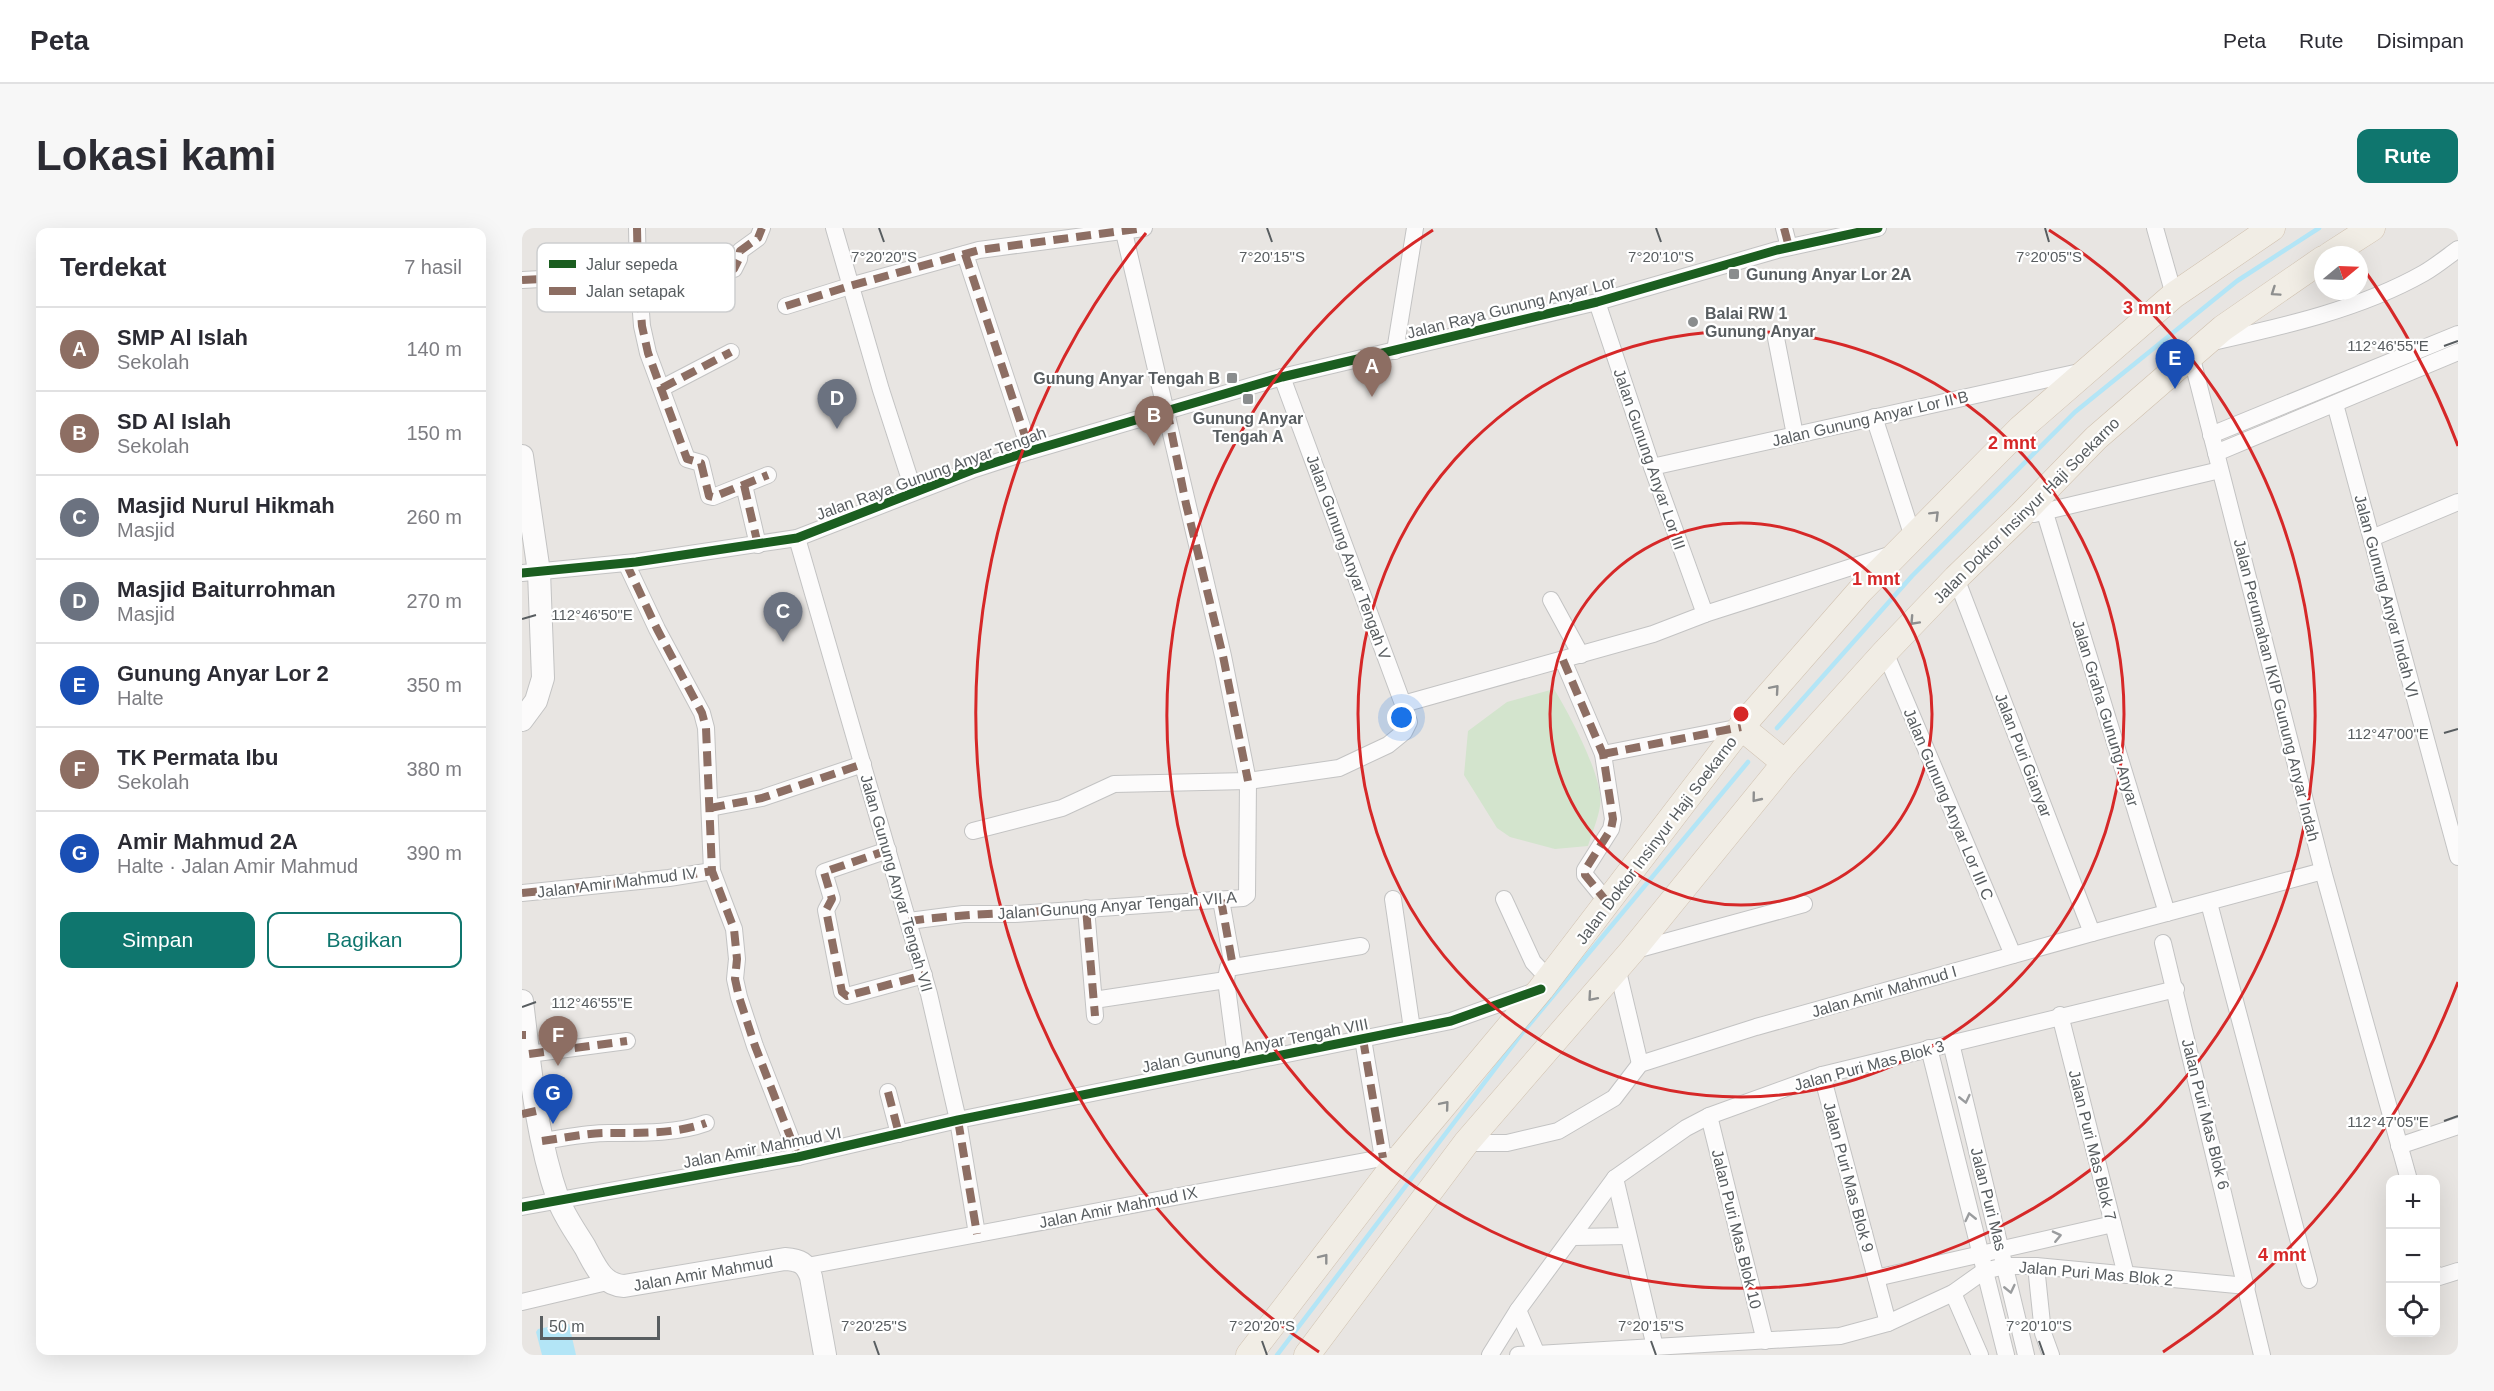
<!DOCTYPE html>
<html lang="id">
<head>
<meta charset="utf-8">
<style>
	body { margin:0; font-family:Arial,sans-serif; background:#f7f7f7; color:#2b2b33 }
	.controls { position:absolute; right:18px; bottom:18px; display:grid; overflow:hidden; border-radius:12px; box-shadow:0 6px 24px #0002 }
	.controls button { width:54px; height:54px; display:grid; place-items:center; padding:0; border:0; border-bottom:2px solid #e1e1e2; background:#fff; color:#2b2b33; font:30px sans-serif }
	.compass { position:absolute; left:1792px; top:18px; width:54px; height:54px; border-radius:50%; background:#fff; box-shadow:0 6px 24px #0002; rotate:71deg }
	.scale { position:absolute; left:18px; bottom:15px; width:120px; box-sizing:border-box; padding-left:6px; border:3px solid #585d60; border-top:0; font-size:16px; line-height:21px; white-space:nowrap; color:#585d60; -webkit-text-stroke:4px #fff; paint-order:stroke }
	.you { position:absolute; left:880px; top:490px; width:21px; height:21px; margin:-15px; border:4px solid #fff; border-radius:50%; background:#1a73e8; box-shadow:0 0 0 9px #1a73e833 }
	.badge { display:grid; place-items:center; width:39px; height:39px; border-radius:50%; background:#0f766e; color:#fff; font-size:20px; font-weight:700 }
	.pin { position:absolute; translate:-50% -50px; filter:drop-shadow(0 2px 3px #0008) }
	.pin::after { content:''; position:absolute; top:32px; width:21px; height:18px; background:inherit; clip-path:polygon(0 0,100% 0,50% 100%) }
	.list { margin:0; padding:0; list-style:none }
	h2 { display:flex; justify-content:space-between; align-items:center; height:78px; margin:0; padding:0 24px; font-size:26px }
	h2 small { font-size:20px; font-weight:400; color:#7c7c81 }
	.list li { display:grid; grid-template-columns:39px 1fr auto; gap:18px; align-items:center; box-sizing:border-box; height:84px; padding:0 24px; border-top:2px solid #e1e1e2 }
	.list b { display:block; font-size:22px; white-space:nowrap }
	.list p { margin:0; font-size:20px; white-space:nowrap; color:#7c7c81 }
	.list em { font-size:20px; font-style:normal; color:#7c7c81 }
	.actions { display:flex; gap:12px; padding:18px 24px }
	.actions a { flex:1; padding:14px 0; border:2px solid #0f766e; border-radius:12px; text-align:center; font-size:21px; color:#0f766e }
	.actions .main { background:#0f766e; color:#fff }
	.icon { flex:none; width:33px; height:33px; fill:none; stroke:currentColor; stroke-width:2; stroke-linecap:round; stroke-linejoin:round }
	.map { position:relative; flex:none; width:1936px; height:1127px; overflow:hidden; border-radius:12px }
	header { display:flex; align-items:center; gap:36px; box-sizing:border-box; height:84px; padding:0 30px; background:#fff; border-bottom:2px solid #e1e1e2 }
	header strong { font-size:28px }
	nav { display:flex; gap:33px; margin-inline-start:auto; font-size:21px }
	.intro { display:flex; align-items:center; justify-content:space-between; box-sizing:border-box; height:144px; padding:0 36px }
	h1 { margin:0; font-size:42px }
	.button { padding:15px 27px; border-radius:12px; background:#0f766e; color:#fff; font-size:21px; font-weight:700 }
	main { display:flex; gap:36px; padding:0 36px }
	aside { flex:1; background:#fff; border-radius:12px; box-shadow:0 6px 24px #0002 }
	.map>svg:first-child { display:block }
	.green { fill:#d3e4cd }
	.water { fill:#b3e5f6 }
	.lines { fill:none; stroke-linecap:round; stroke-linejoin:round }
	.stream { stroke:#b3e5f6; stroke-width:4.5 }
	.street-casing { stroke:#c3c3c3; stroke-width:18 }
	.secondary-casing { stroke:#c3c3c3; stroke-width:24 }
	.primary-casing { stroke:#d0c1af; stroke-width:27 }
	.street { stroke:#fcfbfb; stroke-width:16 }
	.secondary { stroke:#fcfbfb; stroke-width:22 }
	.primary { stroke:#f1ede5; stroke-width:26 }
	.quiet { stroke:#8d6e63; stroke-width:8; stroke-dasharray:15 8; stroke-linecap:butt }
	.cycleway-casing { stroke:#fff; stroke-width:13 }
	.cycleway { stroke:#1b5e20; stroke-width:9 }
	.oneway { stroke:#8e8f8f }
	.oneway2 { stroke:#9a9c9e }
	.ticks { fill:none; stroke:#585d60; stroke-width:2 }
	.ring { fill:none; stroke:#d62828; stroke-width:3 }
	.poi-dot { fill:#8a8d8e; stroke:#fff; stroke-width:2 }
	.labels { text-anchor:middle; stroke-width:4.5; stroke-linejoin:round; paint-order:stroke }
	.poi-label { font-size:16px; font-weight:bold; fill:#585d60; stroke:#fff; text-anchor:start }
	.street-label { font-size:16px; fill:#585d60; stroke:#fff }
	.key { fill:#fff; stroke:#cdcecf; stroke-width:1.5 }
	.key-label { font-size:16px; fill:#585d60 }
	.ticks-label { font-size:15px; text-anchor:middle; fill:#585d60; stroke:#fff; stroke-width:4.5; stroke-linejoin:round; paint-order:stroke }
	.centre { fill:#d62828; stroke:#fff; stroke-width:3 }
	.ring-label { font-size:18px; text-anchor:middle; font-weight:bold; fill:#d62828; stroke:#fff; stroke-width:4.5; stroke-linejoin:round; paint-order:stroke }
</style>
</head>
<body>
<header>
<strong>Peta</strong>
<nav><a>Peta</a><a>Rute</a><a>Disimpan</a></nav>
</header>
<div class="intro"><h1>Lokasi kami</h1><a class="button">Rute</a></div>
<main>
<aside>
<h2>Terdekat<small>7 hasil</small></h2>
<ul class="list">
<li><span class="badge" style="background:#8d6e63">A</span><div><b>SMP Al Islah</b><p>Sekolah</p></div><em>140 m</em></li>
<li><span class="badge" style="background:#8d6e63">B</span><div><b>SD Al Islah</b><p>Sekolah</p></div><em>150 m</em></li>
<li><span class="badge" style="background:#6b7280">C</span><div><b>Masjid Nurul Hikmah</b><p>Masjid</p></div><em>260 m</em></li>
<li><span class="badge" style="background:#6b7280">D</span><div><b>Masjid Baiturrohman</b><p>Masjid</p></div><em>270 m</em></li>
<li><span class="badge" style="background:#1a4fb4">E</span><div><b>Gunung Anyar Lor 2</b><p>Halte</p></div><em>350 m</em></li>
<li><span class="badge" style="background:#8d6e63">F</span><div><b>TK Permata Ibu</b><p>Sekolah</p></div><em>380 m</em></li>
<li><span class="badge" style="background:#1a4fb4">G</span><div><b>Amir Mahmud 2A</b><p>Halte · Jalan Amir Mahmud</p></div><em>390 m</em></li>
</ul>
<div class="actions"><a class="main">Simpan</a><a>Bagikan</a></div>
</aside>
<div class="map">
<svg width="1936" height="1127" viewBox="0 0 1936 1127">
	<rect width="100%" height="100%" fill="#e8e5e2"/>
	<path class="green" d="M1032,461C1046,484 1083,551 1078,578C1076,591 1070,605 1066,618L1033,621L988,609L975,600L942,547L946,503L985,474Z"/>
	<polygon class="water" points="41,1096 47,1096 54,1127 20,1127 14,1104 16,1101"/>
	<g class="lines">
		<g class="stream">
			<polyline points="1255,500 1390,348 1553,184 1715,53 1797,0"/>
			<polyline points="755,1127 1001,804 1226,534"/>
		</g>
		<defs>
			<g id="street">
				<polyline points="115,0 116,45 120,98 126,125 165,231 179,235 187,268 191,269 246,247"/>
				<polyline points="312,0 359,162 392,264"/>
				<polyline points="1262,0 1267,19"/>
				<polyline points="1633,0 1652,67"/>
				<polyline points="443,26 508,223"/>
				<polyline points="0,52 212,41 217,31 218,23 236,10 240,0"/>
				<polyline points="1075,74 1130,239 1183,386"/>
				<polyline points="264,78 328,58 457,22 622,0"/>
				<polyline points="1254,110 1273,207"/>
				<path d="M1686,115C1758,99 1837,82 1902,45C1914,38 1925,29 1936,21"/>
				<polyline points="873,123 893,0"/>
				<polyline points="1669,127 1801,643 1887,952"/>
				<polyline points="140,160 209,124"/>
				<polyline points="1813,176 1936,629"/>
				<polyline points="1352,189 1391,309"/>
				<polyline points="1689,207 1936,106"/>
				<polyline points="1694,225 1936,124"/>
				<polyline points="1130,239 1562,143"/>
				<polyline points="222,257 236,317"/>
				<polyline points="1523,285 1645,685"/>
				<polyline points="1512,286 1698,242"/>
				<polyline points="275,310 407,766 436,892 455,1006"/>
				<polyline points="1850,310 1936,274"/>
				<polyline points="104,335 135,401 180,485 184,500 190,643 212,701 215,731 213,751 217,769 233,818 276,929"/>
				<polyline points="0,345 114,334 275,310 450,242 508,223 760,149 1075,74 1255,22 1356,0"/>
				<polyline points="1434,350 1570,705"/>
				<polyline points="1029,372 1059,427"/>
				<polyline points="1363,424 1491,727"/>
				<polyline points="1041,432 1081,526 1091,591 1089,601 1063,642 1063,647 1086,675"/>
				<polyline points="881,476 1131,406 1183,386 1370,326"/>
				<polyline points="1081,526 1219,499"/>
				<polyline points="188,580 240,570 341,536"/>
				<polyline points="451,603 540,580 592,556 726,553 817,540 866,517 882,504 887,494 881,476 760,149"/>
				<polyline points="366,622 302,644 310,671 304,682 320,764 325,768 402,747"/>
				<polyline points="0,665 147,650 190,643"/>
				<polyline points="871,671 890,801"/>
				<polyline points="982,671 1011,734 1027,751"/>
				<polyline points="699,672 711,739"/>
				<polyline points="1687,675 1787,1052"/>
				<polyline points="564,680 573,788"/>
				<polyline points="387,693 441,686 493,686 721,670 725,667 726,553 701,428 601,0"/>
				<polyline points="1641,715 1740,1127"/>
				<polyline points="1110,723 1282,676"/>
				<polyline points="1095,739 1118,836"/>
				<polyline points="572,772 704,752"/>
				<polyline points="1538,787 1604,1047"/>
				<polyline points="841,811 861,930"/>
				<polyline points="1429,815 1504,1127"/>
				<polyline points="1407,820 1484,1127"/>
				<polyline points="7,826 105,813"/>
				<polyline points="715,836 704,752 706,740 839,718"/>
				<polyline points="1300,847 1354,1050"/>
				<polyline points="366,864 377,906"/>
				<polyline points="1187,888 1243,1113"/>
				<path d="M20,913C42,910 64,905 86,905C118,905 154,906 184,895"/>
				<polyline points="944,915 985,915 1036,903 1092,870 1118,836 1234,799 1570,705 1801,643"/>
				<polyline points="1877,918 1936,898"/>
				<polyline points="1093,950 1133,1119"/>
				<polyline points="0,979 276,929 436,892 929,793 1016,762"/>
				<polyline points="1052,1009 1106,1008"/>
				<polyline points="285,1038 881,926"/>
				<polyline points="1514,1038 1521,1105 1529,1127"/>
				<polyline points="1914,1046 1917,1049 1936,1043"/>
				<polyline points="1431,1065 1458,1127"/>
				<polyline points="0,1074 85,1054"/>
				<polyline points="996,1082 1014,1124"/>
				<polyline points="1366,1095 1354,1050 1591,996"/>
				<polyline points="968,1127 996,1082 1093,950 1164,900 1187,888 1300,847 1654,761"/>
				<polyline points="996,1127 1318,1108 1366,1095 1431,1065 1462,1043 1483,1038 1514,1038 1725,1058"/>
			</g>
			<g id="secondary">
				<polyline points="0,228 17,344 21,450 14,473 0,492"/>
				<path d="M0,773C8,839 14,908 36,971C42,988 54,1004 63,1019C73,1037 80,1057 102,1058L263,1031C278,1032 284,1035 289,1049L303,1127"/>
			</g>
			<g id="primary">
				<polyline points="1808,27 1850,0"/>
				<polyline points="1219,499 1263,535"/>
				<polyline points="727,1127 881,926 1019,761 1219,499 1338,363 1499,200 1652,67 1750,0"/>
				<polyline points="785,1127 944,915 1110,723 1263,535 1363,424 1434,350 1499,287 1574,210 1701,100 1801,31"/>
			</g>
		</defs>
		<use href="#street" class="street-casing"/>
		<use href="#secondary" class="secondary-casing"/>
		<use href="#primary" class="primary-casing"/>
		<use href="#street" class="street"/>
		<use href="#secondary" class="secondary"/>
		<use href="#primary" class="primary"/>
		<g class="quiet">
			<polyline points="115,0 116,45 120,98 126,125 165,231 179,235 187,268 191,269 246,247"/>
			<polyline points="1262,0 1267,19"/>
			<polyline points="443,26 508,223"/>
			<polyline points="0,52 212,41 217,31 218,23 236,10 240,0"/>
			<polyline points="264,78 328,58 457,22 622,0"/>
			<polyline points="140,160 209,124"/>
			<polyline points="645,182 664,276 701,428 726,553"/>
			<polyline points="222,257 236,317"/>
			<polyline points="104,335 135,401 180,485 184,500 190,643 212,701 215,731 213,751 217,769 233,818 276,929"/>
			<polyline points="1041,432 1081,526 1091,591 1089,601 1063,642 1063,647 1086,675"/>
			<polyline points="1081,526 1219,499"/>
			<polyline points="188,580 240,570 341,536"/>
			<polyline points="366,622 302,644 310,671 304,682 320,764 325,768 402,747"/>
			<polyline points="0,665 147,650 190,643"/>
			<polyline points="699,672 711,739"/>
			<path d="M387,693C446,685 505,685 564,680L573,788"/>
			<polyline points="0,807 4,807"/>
			<polyline points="841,811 861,930"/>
			<polyline points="7,826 105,813"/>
			<polyline points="366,864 377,906"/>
			<polyline points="0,886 14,883"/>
			<polyline points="436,892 455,1006"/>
			<path d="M20,913C42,910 64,905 86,905C118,905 154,906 184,895"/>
		</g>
		<defs>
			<g id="cycleway">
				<polyline points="0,345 114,334 275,310 450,242 508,223 760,149 1075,74 1255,22 1356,0"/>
				<polyline points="0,979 276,929 436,892 929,793 1019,761"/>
			</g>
		</defs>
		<use href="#cycleway" class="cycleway-casing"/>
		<use href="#cycleway" class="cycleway"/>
	</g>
	<defs><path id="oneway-chevron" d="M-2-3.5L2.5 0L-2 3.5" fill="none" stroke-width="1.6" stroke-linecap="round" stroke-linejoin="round" transform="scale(1.5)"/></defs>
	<g class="oneway">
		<use href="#oneway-chevron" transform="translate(1753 64) rotate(146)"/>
		<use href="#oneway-chevron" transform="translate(1413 287) rotate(-45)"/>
		<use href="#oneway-chevron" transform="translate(1392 393) rotate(133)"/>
		<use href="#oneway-chevron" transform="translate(1253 461) rotate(-49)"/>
		<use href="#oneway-chevron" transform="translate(1234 570) rotate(129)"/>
		<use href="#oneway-chevron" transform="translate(1070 769) rotate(131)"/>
		<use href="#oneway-chevron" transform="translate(923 877) rotate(-50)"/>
		<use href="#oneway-chevron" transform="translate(802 1030) rotate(-52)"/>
	</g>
	<g class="oneway2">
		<use href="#oneway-chevron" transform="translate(1443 871) rotate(77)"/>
		<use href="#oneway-chevron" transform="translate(1448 989) rotate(-103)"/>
		<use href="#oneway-chevron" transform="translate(1535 1008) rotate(-13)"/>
		<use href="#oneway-chevron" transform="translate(1488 1061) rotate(77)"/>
	</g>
	<path class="ticks" d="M357,0L362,14M745,0L750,14M1134,0L1139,14M1523,0L1527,14M1922,118L1936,113M0,391L14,387M1922,505L1936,501M0,779L14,774M1922,893L1936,888M352,1113L357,1127M740,1113L745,1127M1129,1113L1134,1127M1517,1113L1522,1127"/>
	<g class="ring">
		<circle cx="1219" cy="486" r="191"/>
		<circle cx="1219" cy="486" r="383"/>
		<path d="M1527 2A574 574 0 1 1 911 2"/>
		<path d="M1936 754A765 765 0 0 1 1641 1124M797 1124A765 765 0 0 1 624 5M1838 36A765 765 0 0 1 1936 218"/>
	</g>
	<g class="poi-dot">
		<rect x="1206" y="40" width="12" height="12" rx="3"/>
		<circle cx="1171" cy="94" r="6"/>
		<rect x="704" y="144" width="12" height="12" rx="3"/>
		<rect x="720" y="165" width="12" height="12" rx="3"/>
	</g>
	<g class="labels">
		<g class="poi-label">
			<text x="1224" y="52">Gunung Anyar Lor 2A</text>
			<text x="1183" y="91">Balai RW 1<tspan x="1183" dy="18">Gunung Anyar</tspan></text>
			<text x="698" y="156" text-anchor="end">Gunung Anyar Tengah B</text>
			<text x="726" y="196" text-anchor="middle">Gunung Anyar<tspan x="726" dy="18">Tengah A</tspan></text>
		</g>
		<g class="street-label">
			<text transform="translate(989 79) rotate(-14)" y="6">Jalan Raya Gunung Anyar Lor</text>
			<text transform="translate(1348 190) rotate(-13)" y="6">Jalan Gunung Anyar Lor II B</text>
			<text transform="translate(1128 231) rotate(71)" y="6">Jalan Gunung Anyar Lor III</text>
			<text transform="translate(409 245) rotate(-20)" y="6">Jalan Raya Gunung Anyar Tengah</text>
			<text transform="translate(1504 282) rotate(-45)" y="6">Jalan Doktor Insinyur Haji Soekarno</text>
			<text transform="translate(827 329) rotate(70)" y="6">Jalan Gunung Anyar Tengah V</text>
			<text transform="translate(1865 368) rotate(75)" y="6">Jalan Gunung Anyar Indah VI</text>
			<text transform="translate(1755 462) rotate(76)" y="6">Jalan Perumahan IKIP Gunung Anyar Indah</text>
			<text transform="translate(1584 485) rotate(73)" y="6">Jalan Graha Gunung Anyar</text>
			<text transform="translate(1502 527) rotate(69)" y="6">Jalan Puri Gianyar</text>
			<text transform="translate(1427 576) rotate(67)" y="6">Jalan Gunung Anyar Lor III C</text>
			<text transform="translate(1134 612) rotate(-53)" y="6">Jalan Doktor Insinyur Haji Soekarno</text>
			<text transform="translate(95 654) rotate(-7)" y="6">Jalan Amir Mahmud IV</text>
			<text transform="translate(375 655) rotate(74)" y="6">Jalan Gunung Anyar Tengah VII</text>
			<text transform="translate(595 677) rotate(-4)" y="6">Jalan Gunung Anyar Tengah VII A</text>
			<text transform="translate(1362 763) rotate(-16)" y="6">Jalan Amir Mahmud I</text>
			<text transform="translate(733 817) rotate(-11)" y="6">Jalan Gunung Anyar Tengah VIII</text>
			<text transform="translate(1347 837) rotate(-15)" y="6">Jalan Puri Mas Blok 3</text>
			<text transform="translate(1684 886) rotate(76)" y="6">Jalan Puri Mas Blok 6</text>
			<text transform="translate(1571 917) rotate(76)" y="6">Jalan Puri Mas Blok 7</text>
			<text transform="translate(240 919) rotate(-11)" y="6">Jalan Amir Mahmud VI</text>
			<text transform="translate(1327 949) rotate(75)" y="6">Jalan Puri Mas Blok 9</text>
			<text transform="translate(1467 971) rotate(76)" y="6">Jalan Puri Mas</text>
			<text transform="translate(596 979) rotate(-11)" y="6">Jalan Amir Mahmud IX</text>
			<text transform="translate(1215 1001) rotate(76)" y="6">Jalan Puri Mas Blok 10</text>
			<text transform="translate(181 1045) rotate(-10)" y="6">Jalan Amir Mahmud</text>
			<text transform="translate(1574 1045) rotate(5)" y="6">Jalan Puri Mas Blok 2</text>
		</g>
	</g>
	<rect x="15" y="15" width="198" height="69" rx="9" class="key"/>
	<rect x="27" y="32" width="27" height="8" fill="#1b5e20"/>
	<rect x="27" y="59" width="27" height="8" fill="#8d6e63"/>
	<g class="key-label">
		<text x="64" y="42">Jalur sepeda</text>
		<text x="64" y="69">Jalan setapak</text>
	</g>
	<g class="ticks-label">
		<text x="750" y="34">7°20'15"S</text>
		<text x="1139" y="34">7°20'10"S</text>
		<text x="362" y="34">7°20'20"S</text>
		<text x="1527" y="34">7°20'05"S</text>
		<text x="1866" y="123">112°46'55"E</text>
		<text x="70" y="392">112°46'50"E</text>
		<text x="1866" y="511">112°47'00"E</text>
		<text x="70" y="780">112°46'55"E</text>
		<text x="1866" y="899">112°47'05"E</text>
		<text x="352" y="1103">7°20'25"S</text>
		<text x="740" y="1103">7°20'20"S</text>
		<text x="1129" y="1103">7°20'15"S</text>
		<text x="1517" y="1103">7°20'10"S</text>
	</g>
	<circle cx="1219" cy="486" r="9" class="centre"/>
	<g class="ring-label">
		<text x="1625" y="86">3 mnt</text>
		<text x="1490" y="221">2 mnt</text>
		<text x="1354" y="357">1 mnt</text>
		<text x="1760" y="1033">4 mnt</text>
	</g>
</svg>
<div class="controls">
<button>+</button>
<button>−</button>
<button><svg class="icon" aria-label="locate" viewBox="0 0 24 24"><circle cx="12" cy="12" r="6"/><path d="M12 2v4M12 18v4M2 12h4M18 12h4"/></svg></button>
</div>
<svg class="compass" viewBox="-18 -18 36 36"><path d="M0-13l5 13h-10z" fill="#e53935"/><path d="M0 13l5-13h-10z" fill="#7c7c81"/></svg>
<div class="scale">50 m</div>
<div class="you"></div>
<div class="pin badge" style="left:850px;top:169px;background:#8d6e63">A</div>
<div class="pin badge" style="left:632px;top:218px;background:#8d6e63">B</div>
<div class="pin badge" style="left:261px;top:414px;background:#6b7280">C</div>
<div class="pin badge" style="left:315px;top:201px;background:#6b7280">D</div>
<div class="pin badge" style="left:1653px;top:161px;background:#1a4fb4">E</div>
<div class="pin badge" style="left:36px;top:838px;background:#8d6e63">F</div>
<div class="pin badge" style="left:31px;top:896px;background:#1a4fb4">G</div>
</div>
</main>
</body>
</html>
